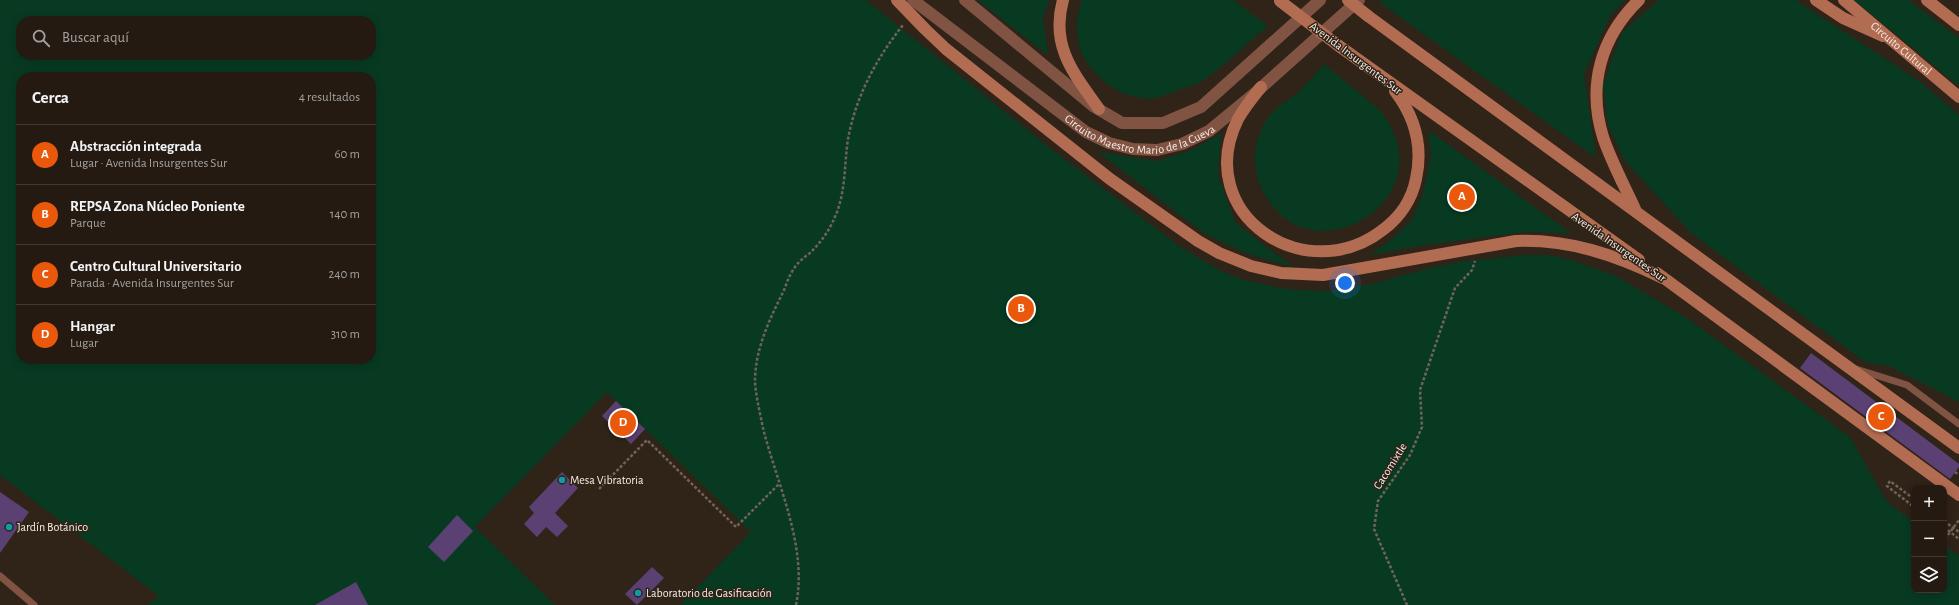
<!DOCTYPE html>
<html lang="es">
<head>
<meta charset="utf-8">
<style>
	body { margin:0; font-family:"Alegreya Sans",sans-serif; background:#302720; color:#f1f3f6 }
	.controls { position:absolute; right:12px; bottom:12px; display:grid; overflow:hidden; border-radius:8px; box-shadow:0 2px 10px #0003 }
	.controls button { width:36px; height:36px; display:grid; place-items:center; padding:0; border:0; border-bottom:1px solid #413832; background:#241a12; color:#f1f3f6; font:20px sans-serif }
	.you { position:absolute; left:1345px; top:283px; width:14px; height:14px; margin:-10px; border:3px solid #fff; border-radius:50%; background:#1a73e8; box-shadow:0 0 0 6px #1a73e833 }
	.badge { display:grid; place-items:center; width:26px; height:26px; border-radius:50%; background:#ea580c; color:#fff; font-size:13px; font-weight:700 }
	.pin { position:absolute; translate:-50% -50%; border:2px solid #fff; box-shadow:0 1px 4px #0006 }
	.list { margin:0; padding:0; list-style:none }
	h2 { display:flex; justify-content:space-between; align-items:center; height:52px; margin:0; padding:0 16px; font-size:17px }
	h2 small { font-size:13px; font-weight:400; color:#a3a19f }
	.list li { display:grid; grid-template-columns:26px 1fr auto; gap:12px; align-items:center; box-sizing:border-box; height:60px; padding:0 16px; border-top:1px solid #413832 }
	.list b { display:block; font-size:15px; white-space:nowrap }
	.list p { margin:0; font-size:13px; white-space:nowrap; color:#a3a19f }
	.list em { font-size:13px; font-style:normal; color:#a3a19f }
	.icon { flex:none; width:22px; height:22px; fill:none; stroke:currentColor; stroke-width:2; stroke-linecap:round; stroke-linejoin:round }
	.map { position:relative; flex:none; width:1959px; height:605px; overflow:hidden }
	.search { position:absolute; background:#241a12; box-shadow:0 2px 10px #0003; left:16px; top:16px; width:360px; height:44px; display:flex; align-items:center; gap:10px; box-sizing:border-box; padding:0 14px; border-radius:16px; color:#a3a19f; font-size:15px }
	.panel { position:absolute; background:#241a12; box-shadow:0 2px 10px #0003; left:16px; top:72px; width:360px; height:292px; border-radius:16px }
	.map>svg:first-child { display:block }
	.green { fill:#083a22; fill-rule:evenodd }
	.building { fill:#5b4173 }
	.lines { fill:none; stroke-linecap:round; stroke-linejoin:round }
	.path { stroke:#70645a; stroke-width:2.5; stroke-dasharray:3 2; stroke-linecap:butt }
	.lane { stroke:#805343; stroke-width:7 }
	.street { stroke:#805343; stroke-width:12 }
	.secondary { stroke:#b26c52; stroke-width:12 }
	.path-bridge { stroke:#70645a; stroke-width:2.5; stroke-dasharray:3 2; stroke-linecap:butt }
	.secondary-bridge { stroke:#b26c52; stroke-width:12 }
	.culture-dot { fill:#0f9aa8; stroke:#302318; stroke-width:1.5 }
	.labels { text-anchor:middle; stroke-width:3; stroke-linejoin:round; paint-order:stroke }
	.street-label { font-size:12px; fill:#f6ede5; stroke:#302318 }
	.poi-label { font-size:12px; fill:#f6ede5; stroke:#302318; text-anchor:start }
</style>
</head>
<body>
<div class="map">
<svg width="1959" height="605" viewBox="0 0 1959 605">
	<rect width="100%" height="100%" fill="#302318"/>
	<g class="green">
		<path d="M0,0H866L1046,145L1179,246L1219,270L1241,279L1285,289L1329,291L1372,284L1429,268L1465,261L1526,255H1549L1572,260L1616,276L1687,318L1850,437L1887,502L1914,522V590H1944V544L1959,556V605H680L751,532L607,392L475,527L555,605H148L159,596L0,475ZM21,21H371V55H21ZM21,77H371V359H21Z"/>
		<polygon points="977,0 1049,0 1043,18 1048,55"/>
		<path d="M1082,0H1233L1268,26C1246,44 1225,66 1202,81C1196,86 1186,87 1179,90C1172,92 1164,96 1156,98C1131,101 1107,88 1092,69C1075,50 1074,23 1082,0Z"/>
		<polygon points="1382,0 1625,0 1610,16 1584,74 1596,158 1379,2"/>
		<polygon points="1659,0 1795,0 1918,80 1959,115 1959,402 1889,366 1865,362 1691,233 1625,161 1608,125 1603,85 1622,32"/>
		<polygon points="1854,0 1908,0 1959,38 1959,86"/>
		<path d="M1324,64L1380,110C1452,201 1303,286 1260,185C1252,165 1254,139 1266,121C1274,107 1288,101 1300,91C1308,82 1316,73 1324,64Z"/>
		<polygon points="1428,130 1571,233 1525,232 1424,245 1370,255 1392,239 1412,220 1422,197 1431,156"/>
		<polygon points="1221,133 1218,175 1235,222 1267,248 1296,268 1245,253 1205,234 1098,152 1157,161 1192,150"/>
	</g>
	<g class="building">
		<polygon points="1811,353 1959,464 1959,467 1950,479 1800,368"/>
		<polygon points="616,401 645,429 631,444 602,416"/>
		<polygon points="562,472 578,488 555,513 568,526 557,537 546,527 537,537 524,524 534,513 529,507"/>
		<polygon points="0,492 29,512 0,553"/>
		<polygon points="457,515 473,531 444,562 428,547"/>
		<polygon points="652,567 664,578 637,605 625,594"/>
		<polygon points="356,582 368,605 315,605"/>
	</g>
	<g class="lines">
		<g class="path">
			<polyline points="1955,472 1959,475"/>
			<polyline points="599,489 647,440 736,527 779,484"/>
			<polyline points="1914,499 1890,481 1887,486 1914,507"/>
			<polyline points="1944,521 1959,532"/>
			<polyline points="1944,527 1959,539"/>
			<path d="M796,605C808,547 777,484 763,428C760,413 756,397 755,382C755,348 770,319 784,290C787,282 790,274 795,267C799,261 805,257 811,252C820,243 829,231 834,219C846,194 844,166 848,139C856,96 876,59 903,25"/>
			<polyline points="1407,605 1374,529 1378,501 1410,455 1422,427 1420,390 1455,288 1472,270 1475,261"/>
		</g>
		<g class="lane">
			<polyline points="1856,369 1907,385 1959,424"/>
			<polyline points="0,576 34,605"/>
		</g>
		<g class="street">
			<path id="s1" d="M913,0L1086,132L1109,143L1133,149L1157,150L1182,144L1209,131L1254,94L1359,0"/>
			<polyline points="965,0 1093,106 1122,123 1163,123 1201,107 1320,0"/>
		</g>
		<g class="secondary">
			<path d="M897,0L925,29L946,49L1110,179L1198,241L1219,253L1251,266L1281,273L1323,275L1516,241C1569,239 1616,255 1663,278"/>
			<path d="M1063,0C1050,46 1074,74 1099,109"/>
			<polyline points="1816,0 1843,18 1883,36"/>
			<path id="s2" d="M1844,0L1959,97"/>
			<polyline points="1927,0 1959,25"/>
			<polyline points="1368,16 1959,448"/>
			<polyline points="1339,46 1639,260"/>
			<path d="M1261,87C1253,97 1244,108 1238,119C1191,214 1306,291 1384,229C1400,217 1412,199 1416,179C1423,147 1415,117 1395,91"/>
			<path d="M1635,209C1624,185 1611,161 1603,137C1587,85 1601,37 1639,0"/>
			<polyline points="1657,273 1959,495"/>
		</g>
		<polyline class="path-bridge" points="1945,539 1959,520"/>
		<g class="secondary-bridge">
			<polyline points="1348,0 1368,16"/>
			<polyline points="1280,1 1339,46"/>
		</g>
	</g>
	<g class="culture-dot">
		<circle cx="562" cy="480" r="4"/>
		<circle cx="9" cy="527" r="4"/>
		<circle cx="638" cy="593" r="4"/>
	</g>
	<g class="labels">
		<g class="street-label">
			<text dy="4" stroke="none"><textPath href="#s2" startOffset="75">Circuito Cultural</textPath></text>
			<text transform="translate(1356 58) rotate(37)" y="4">Avenida Insurgentes Sur</text>
			<text dy="4" stroke="none"><textPath href="#s1" startOffset="273">Circuito Maestro Mario de la Cueva</textPath></text>
			<text transform="translate(1619 247) rotate(35)" y="4">Avenida Insurgentes Sur</text>
			<text transform="translate(1390 466) rotate(-58)" y="4">Cacomixtle</text>
		</g>
		<g class="poi-label">
			<text x="570" y="484">Mesa Vibratoria</text>
			<text x="17" y="531">Jardín Botánico</text>
			<text x="646" y="597">Laboratorio de Gasificación</text>
		</g>
	</g>
</svg>
<div class="controls">
<button>+</button>
<button>−</button>
<button><svg class="icon" aria-label="layers" viewBox="0 0 24 24"><path d="M12 4l9 5-9 5-9-5zM3 14l9 5 9-5"/></svg></button>
</div>
<div class="you"></div>
<div class="pin badge" style="left:1462px;top:197px">A</div>
<div class="pin badge" style="left:1021px;top:309px">B</div>
<div class="pin badge" style="left:1881px;top:417px">C</div>
<div class="pin badge" style="left:623px;top:423px">D</div>
<div class="search"><svg class="icon" aria-label="search" viewBox="0 0 24 24"><circle cx="10" cy="10" r="6"/><path d="M15 15l6 6"/></svg>Buscar aquí</div>
<section class="panel">
<h2>Cerca<small>4 resultados</small></h2>
<ul class="list">
<li><span class="badge">A</span><div><b>Abstracción integrada</b><p>Lugar · Avenida Insurgentes Sur</p></div><em>60 m</em></li>
<li><span class="badge">B</span><div><b>REPSA Zona Núcleo Poniente</b><p>Parque</p></div><em>140 m</em></li>
<li><span class="badge">C</span><div><b>Centro Cultural Universitario</b><p>Parada · Avenida Insurgentes Sur</p></div><em>240 m</em></li>
<li><span class="badge">D</span><div><b>Hangar</b><p>Lugar</p></div><em>310 m</em></li>
</ul>
</section>
</div>
</body>
</html>
